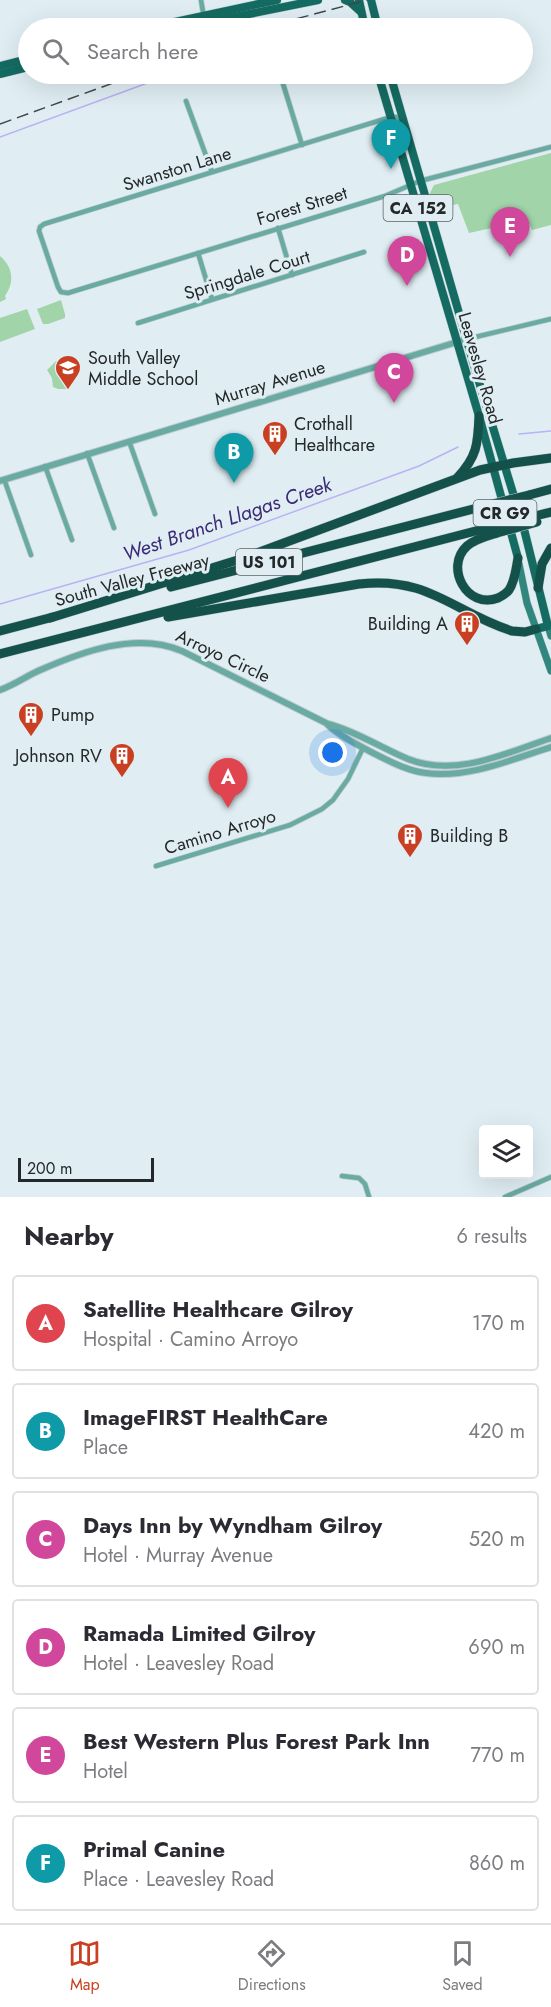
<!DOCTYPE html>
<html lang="en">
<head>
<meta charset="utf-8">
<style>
	body { margin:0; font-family:Jost,sans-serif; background:#f2f2f3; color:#2b2b33 }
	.controls { position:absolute; right:18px; bottom:18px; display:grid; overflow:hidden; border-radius:6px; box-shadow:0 6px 24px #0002 }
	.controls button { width:54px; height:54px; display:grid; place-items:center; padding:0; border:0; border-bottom:2px solid #e1e1e2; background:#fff; color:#2b2b33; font:30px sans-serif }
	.scale { position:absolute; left:18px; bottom:15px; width:136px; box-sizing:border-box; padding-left:6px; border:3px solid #23282a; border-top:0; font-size:16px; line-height:21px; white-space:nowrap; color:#23282a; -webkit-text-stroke:4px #e0eef3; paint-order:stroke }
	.you { position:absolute; left:333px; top:753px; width:21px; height:21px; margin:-15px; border:4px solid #fff; border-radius:50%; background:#1a73e8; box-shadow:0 0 0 9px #1a73e833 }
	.badge { display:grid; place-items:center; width:39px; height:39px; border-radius:50%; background:#c93f21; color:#fff; font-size:20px; font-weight:700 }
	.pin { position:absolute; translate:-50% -50px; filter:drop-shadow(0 2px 3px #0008) }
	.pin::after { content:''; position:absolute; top:32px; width:21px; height:18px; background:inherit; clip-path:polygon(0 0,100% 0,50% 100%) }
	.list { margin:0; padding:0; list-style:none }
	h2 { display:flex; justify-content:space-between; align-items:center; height:78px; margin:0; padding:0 24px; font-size:26px }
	h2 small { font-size:20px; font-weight:400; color:#7c7c81 }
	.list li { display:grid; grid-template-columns:39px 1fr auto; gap:18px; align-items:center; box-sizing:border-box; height:96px; margin:0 12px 12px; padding:0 12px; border:2px solid #e1e1e2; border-radius:6px }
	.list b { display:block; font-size:22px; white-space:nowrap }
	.list p { margin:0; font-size:20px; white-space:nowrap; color:#7c7c81 }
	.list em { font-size:20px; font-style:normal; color:#7c7c81 }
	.icon { flex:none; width:33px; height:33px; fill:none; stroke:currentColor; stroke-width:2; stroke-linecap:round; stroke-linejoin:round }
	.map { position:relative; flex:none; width:551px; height:1197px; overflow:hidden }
	.search { position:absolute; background:#fff; box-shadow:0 6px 24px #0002; left:18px; right:18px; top:18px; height:66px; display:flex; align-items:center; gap:15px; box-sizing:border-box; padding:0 21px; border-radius:33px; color:#7c7c81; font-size:22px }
	.sheet { height:726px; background:#fff }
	nav { display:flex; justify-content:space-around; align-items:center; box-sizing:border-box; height:84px; border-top:2px solid #e1e1e2; background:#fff; font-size:16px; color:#7c7c81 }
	nav a { display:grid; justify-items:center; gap:3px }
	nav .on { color:#c93f21 }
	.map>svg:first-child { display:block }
	.green { fill:#a1d4a9 }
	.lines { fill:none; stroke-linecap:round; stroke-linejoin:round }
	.stream { stroke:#b9b2f5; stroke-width:1.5 }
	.minor-casing { stroke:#becacf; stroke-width:6 }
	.tertiary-casing { stroke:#becacf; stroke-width:8 }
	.secondary-casing { stroke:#becacf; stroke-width:8 }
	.primary-casing { stroke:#becacf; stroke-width:9 }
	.motorway-casing { stroke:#becacf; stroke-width:10 }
	.minor { stroke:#69aba2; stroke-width:4.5 }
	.tertiary { stroke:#69aba2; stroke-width:6 }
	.secondary { stroke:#30877d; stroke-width:7 }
	.primary { stroke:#146b62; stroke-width:8 }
	.motorway { stroke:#13514a; stroke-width:9 }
	.rail { stroke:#41474a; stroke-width:1.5; stroke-dasharray:12 6; stroke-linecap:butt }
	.motorway-bridge-casing { stroke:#becacf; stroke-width:10; stroke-linecap:butt }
	.motorway-bridge { stroke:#13514a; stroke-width:9 }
	.labels { text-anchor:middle; stroke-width:6; stroke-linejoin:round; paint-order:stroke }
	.shield { fill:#e0eef3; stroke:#5c6366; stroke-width:1.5 }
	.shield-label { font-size:16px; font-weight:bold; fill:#23282a }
	.street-label { font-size:18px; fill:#23282a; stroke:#e0eef3 }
	.poi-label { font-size:18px; fill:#23282a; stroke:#e0eef3; text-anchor:start }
	.water-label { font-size:20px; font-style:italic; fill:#3c2a76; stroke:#e0eef3 }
</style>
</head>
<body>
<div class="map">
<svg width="551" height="1197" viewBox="0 0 551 1197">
	<rect width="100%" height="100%" fill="#e0eef3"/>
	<g class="green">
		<polygon points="551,153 551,225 532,230 528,220 469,233 458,204 434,209 430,193 434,185"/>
		<path d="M0,256C13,267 15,282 5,296L6,299L0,302Z"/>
		<polygon points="61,300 65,314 65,318 48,324 43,324 37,309"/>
		<polygon points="27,309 35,329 0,342 0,318"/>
		<polygon points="56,361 61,361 63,367 68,372 68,380 70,385 68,389 58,389 53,387 52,378 47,370"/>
	</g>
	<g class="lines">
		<g class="stream">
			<polyline points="0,137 172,74"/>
			<polyline points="519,434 551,431"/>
			<polyline points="0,604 189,550 419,466 458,447"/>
		</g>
		<defs>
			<g id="minor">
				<polyline points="201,0 204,18"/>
				<polyline points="280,74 302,145"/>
				<polyline points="186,101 212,172"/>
				<polyline points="406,133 400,128 396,117 391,117 44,224 40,227 39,231 58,287 61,292 68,293 385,196 420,181 551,147"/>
				<polyline points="278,228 292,275"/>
				<polyline points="198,253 212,299"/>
				<polyline points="138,323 364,252"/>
				<polyline points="467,339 551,319"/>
				<polyline points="129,441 155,514"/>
				<polyline points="87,453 114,528"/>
				<polyline points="45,466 72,540"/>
				<polyline points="4,479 31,555"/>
				<polyline points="156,866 290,825 322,809 333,800 348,779 363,748"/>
				<polyline points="342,1176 359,1178 365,1184 369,1197"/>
				<polyline points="505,1197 551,1177"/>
			</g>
			<g id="tertiary">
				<polyline points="0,481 467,339"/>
				<path d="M0,690C14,685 25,677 38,671C81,652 136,631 182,651L328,724C356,731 381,748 408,759C456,778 506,753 551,738"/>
				<path d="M328,725C341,737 358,745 375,754C391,762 408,771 426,773C468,779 512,759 551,747"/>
			</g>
			<g id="secondary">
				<polyline points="519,564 527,603 551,671"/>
				<polyline points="548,626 551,636"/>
			</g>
			<g id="primary">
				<polyline points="345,0 350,2 361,12"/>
				<polyline points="359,0 365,28"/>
				<polyline points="371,0 378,28"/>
				<polyline points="147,28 277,0"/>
				<polyline points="180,28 318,0"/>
				<polyline points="0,66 28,59"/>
				<polyline points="0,74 28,67"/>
				<polyline points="378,74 479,416 518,558"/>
				<polyline points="390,74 476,372 524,529 548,626 536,629"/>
			</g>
			<g id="motorway">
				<path d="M457,478C477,457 478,444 479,416"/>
				<polyline points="529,495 551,489"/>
				<polyline points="535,516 551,512"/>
				<path d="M497,533C487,536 475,539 467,546C444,567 467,610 498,598C502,596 506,594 509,590C515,581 516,569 518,558"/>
				<polyline points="171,587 489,505"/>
				<polyline points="538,588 542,564 551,548"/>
				<path d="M168,617L359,584C429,576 453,612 512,631L525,632L536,629"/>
				<polyline points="50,618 241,559 480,470 513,463 551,458"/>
				<polyline points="0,631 53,617"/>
				<polyline points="0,654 495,526"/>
			</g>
		</defs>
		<use href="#minor" class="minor-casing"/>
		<use href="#tertiary" class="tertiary-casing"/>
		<use href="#secondary" class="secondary-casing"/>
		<use href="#primary" class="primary-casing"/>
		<use href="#motorway" class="motorway-casing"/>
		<use href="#minor" class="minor"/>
		<use href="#tertiary" class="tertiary"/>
		<use href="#secondary" class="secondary"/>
		<use href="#primary" class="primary"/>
		<use href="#motorway" class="motorway"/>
		<g class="rail">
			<polyline points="262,28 367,0"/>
			<polyline points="0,124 138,74"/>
		</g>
		<defs>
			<g id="motorway-bridge">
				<polyline points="489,505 529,495"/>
				<polyline points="495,526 535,516"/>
				<polyline points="497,533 537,522"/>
			</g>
		</defs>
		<use href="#motorway-bridge" class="motorway-bridge-casing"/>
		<use href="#motorway-bridge" class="motorway-bridge"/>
	</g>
	<defs>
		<symbol id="school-pin" viewBox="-11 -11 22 30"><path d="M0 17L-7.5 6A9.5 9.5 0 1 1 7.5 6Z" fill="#c93f21" stroke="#e0eef3"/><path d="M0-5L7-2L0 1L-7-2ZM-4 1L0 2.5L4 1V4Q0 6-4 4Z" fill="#fff"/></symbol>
		<symbol id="building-pin" viewBox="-11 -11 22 30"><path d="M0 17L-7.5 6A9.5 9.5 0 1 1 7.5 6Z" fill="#c93f21" stroke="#e0eef3"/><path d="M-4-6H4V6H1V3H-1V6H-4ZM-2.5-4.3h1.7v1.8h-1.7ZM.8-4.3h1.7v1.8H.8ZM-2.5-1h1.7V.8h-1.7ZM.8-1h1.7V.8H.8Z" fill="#fff"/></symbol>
	</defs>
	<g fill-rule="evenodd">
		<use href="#school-pin" x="53" y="353" width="30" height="40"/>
		<use href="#building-pin" x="260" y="419" width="30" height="40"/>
		<use href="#building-pin" x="452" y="609" width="30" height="40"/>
		<use href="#building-pin" x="16" y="700" width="30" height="40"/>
		<use href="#building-pin" x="107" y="741" width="30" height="40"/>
		<use href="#building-pin" x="395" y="821" width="30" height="40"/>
	</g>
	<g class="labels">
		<g class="shield">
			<rect x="383.5" y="195" width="69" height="26" rx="4.5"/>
			<rect x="473.5" y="500" width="63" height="26" rx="4.5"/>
			<rect x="236" y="549" width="66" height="26" rx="4.5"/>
		</g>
		<g class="shield-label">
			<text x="418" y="214">CA 152</text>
			<text x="505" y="519">CR G9</text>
			<text x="269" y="568">US 101</text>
		</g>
		<g class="street-label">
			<text transform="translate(177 169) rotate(-17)" y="6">Swanston Lane</text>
			<text transform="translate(302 206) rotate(-17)" y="6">Forest Street</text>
			<text transform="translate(247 275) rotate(-17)" y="6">Springdale Court</text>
			<text transform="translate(480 368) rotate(74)" y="6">Leavesley Road</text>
			<text transform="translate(270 383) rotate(-17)" y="6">Murray Avenue</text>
			<text transform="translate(132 580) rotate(-15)" y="6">South Valley Freeway</text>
			<text transform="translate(223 656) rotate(25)" y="6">Arroyo Circle</text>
			<text transform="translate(220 832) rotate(-17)" y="6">Camino Arroyo</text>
		</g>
		<g class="poi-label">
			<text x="88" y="364">South Valley<tspan x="88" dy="21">Middle School</tspan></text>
			<text x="294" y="430">Crothall<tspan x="294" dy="21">Healthcare</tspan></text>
			<text x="448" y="630" text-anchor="end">Building A</text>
			<text x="51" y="721">Pump</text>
			<text x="102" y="762" text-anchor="end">Johnson RV</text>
			<text x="430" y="842">Building B</text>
		</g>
		<g class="water-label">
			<text transform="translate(227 519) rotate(-19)" y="7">West Branch Llagas Creek</text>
		</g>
	</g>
</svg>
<div class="controls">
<button><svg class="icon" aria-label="layers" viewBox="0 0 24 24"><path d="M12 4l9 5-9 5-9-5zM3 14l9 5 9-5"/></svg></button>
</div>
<div class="scale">200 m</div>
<div class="you"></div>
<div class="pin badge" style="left:228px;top:808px;background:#e0444e">A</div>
<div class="pin badge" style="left:234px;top:483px;background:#0f9aa8">B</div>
<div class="pin badge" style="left:394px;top:403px;background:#d1479c">C</div>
<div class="pin badge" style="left:407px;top:286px;background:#d1479c">D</div>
<div class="pin badge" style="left:510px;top:257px;background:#d1479c">E</div>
<div class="pin badge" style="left:391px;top:169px;background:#0f9aa8">F</div>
<div class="search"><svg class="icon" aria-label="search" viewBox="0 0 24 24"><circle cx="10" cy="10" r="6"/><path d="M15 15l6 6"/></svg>Search here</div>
</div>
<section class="sheet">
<h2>Nearby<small>6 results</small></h2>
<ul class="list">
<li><span class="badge" style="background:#e0444e">A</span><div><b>Satellite Healthcare Gilroy</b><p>Hospital · Camino Arroyo</p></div><em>170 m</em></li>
<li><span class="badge" style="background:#0f9aa8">B</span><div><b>ImageFIRST HealthCare</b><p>Place</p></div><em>420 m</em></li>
<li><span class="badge" style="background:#d1479c">C</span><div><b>Days Inn by Wyndham Gilroy</b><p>Hotel · Murray Avenue</p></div><em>520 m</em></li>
<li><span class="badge" style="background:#d1479c">D</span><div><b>Ramada Limited Gilroy</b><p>Hotel · Leavesley Road</p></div><em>690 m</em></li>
<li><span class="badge" style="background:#d1479c">E</span><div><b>Best Western Plus Forest Park Inn</b><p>Hotel</p></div><em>770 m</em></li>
<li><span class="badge" style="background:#0f9aa8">F</span><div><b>Primal Canine</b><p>Place · Leavesley Road</p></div><em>860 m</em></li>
</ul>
</section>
<nav>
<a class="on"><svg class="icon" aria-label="map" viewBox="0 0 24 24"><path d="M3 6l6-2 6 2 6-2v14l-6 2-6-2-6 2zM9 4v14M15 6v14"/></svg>Map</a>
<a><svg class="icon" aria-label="directions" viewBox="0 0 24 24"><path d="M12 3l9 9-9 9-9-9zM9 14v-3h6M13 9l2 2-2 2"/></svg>Directions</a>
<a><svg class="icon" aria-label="saved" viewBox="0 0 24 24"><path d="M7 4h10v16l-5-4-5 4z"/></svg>Saved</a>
</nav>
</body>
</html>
